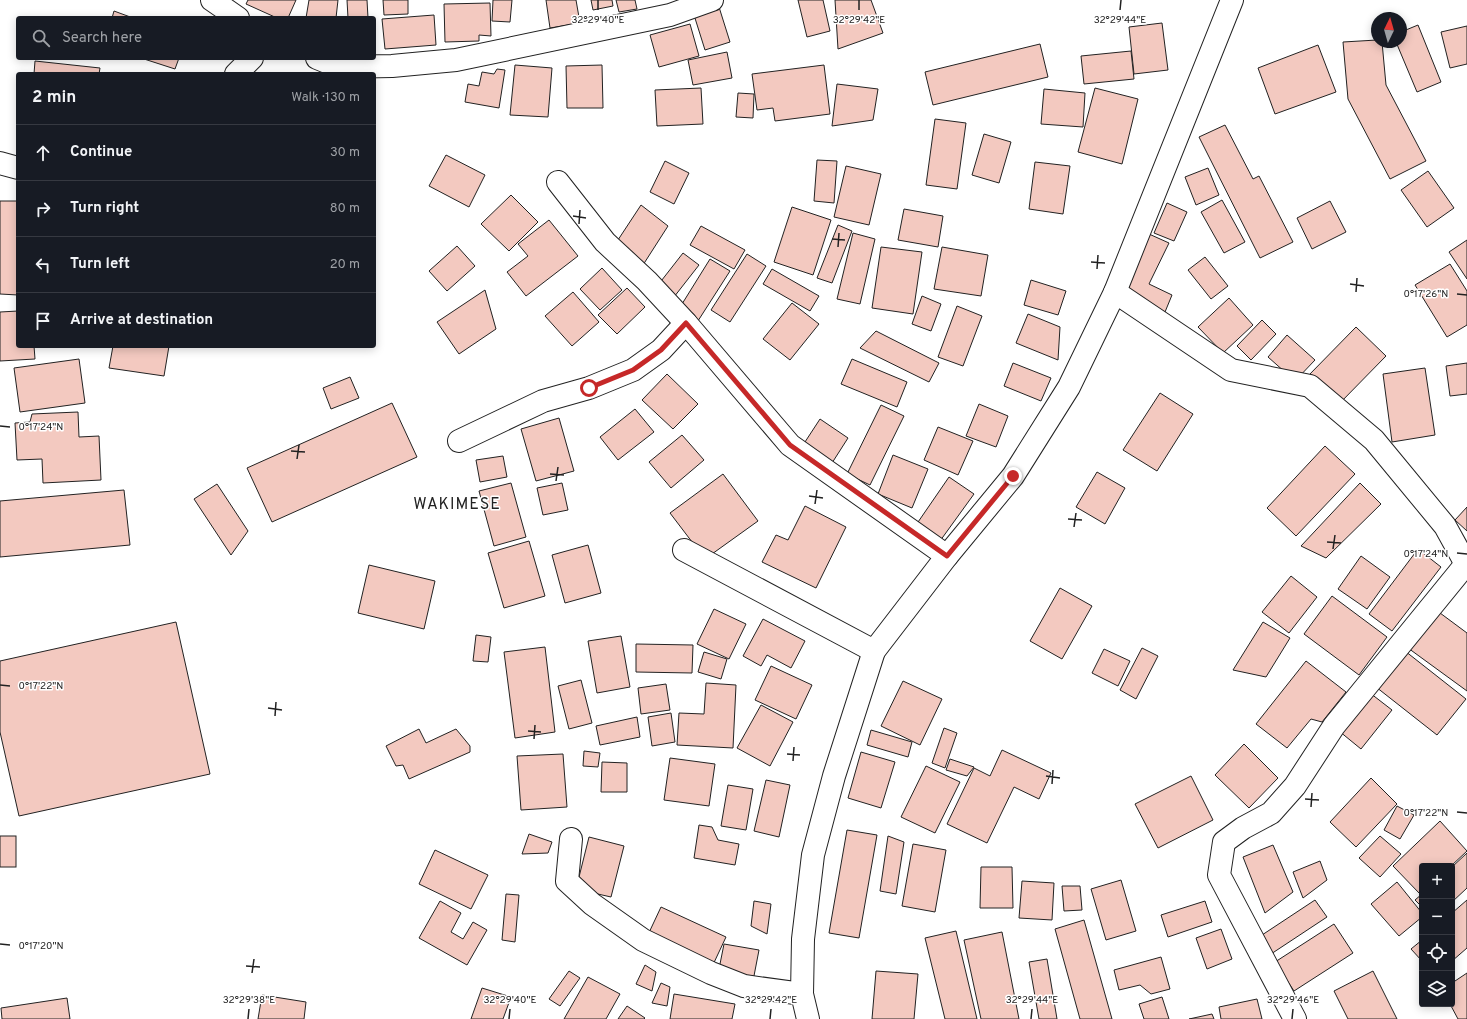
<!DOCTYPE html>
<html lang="en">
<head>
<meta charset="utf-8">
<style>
	body { margin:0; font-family:Overpass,sans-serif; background:#242831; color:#f1f3f6 }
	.controls { position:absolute; right:12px; bottom:12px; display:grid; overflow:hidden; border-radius:4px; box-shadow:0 2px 10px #0003 }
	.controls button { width:36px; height:36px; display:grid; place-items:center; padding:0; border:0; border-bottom:1px solid #363941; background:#171b24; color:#f1f3f6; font:20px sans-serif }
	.compass { position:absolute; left:1371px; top:12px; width:36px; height:36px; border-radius:50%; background:#171b24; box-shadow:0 2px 10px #0003; rotate:5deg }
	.stop { position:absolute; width:12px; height:12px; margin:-9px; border:3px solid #c62828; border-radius:50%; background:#fff }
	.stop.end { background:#c62828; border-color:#fff; box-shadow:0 1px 4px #0008 }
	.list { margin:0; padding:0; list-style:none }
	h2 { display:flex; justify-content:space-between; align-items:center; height:52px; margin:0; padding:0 16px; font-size:17px }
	h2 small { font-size:13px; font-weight:400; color:#9ea1a6 }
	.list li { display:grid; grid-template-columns:26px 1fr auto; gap:12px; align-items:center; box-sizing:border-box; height:56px; padding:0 16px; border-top:1px solid #363941 }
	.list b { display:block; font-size:15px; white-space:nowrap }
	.list em { font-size:13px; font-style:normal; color:#9ea1a6 }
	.icon { flex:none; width:22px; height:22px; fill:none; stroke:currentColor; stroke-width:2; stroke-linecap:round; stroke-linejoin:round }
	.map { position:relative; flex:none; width:1467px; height:1019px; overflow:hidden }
	.search { position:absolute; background:#171b24; box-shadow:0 2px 10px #0003; left:16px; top:16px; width:360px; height:44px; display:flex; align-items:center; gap:10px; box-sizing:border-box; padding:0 14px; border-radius:4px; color:#9ea1a6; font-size:15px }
	.panel { position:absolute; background:#171b24; box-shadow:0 2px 10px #0003; left:16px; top:72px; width:360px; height:276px; border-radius:4px }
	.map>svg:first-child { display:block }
	.building { fill:#f3c9c0; stroke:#222 }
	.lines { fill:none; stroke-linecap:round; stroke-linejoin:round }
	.street-casing { stroke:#222; stroke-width:24 }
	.street { stroke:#fff; stroke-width:22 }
	.route { stroke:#c62828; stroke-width:5 }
	.ticks { fill:none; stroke:#222; stroke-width:1.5 }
	.labels { text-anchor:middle; stroke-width:3; stroke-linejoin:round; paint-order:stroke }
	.quarter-label { font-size:16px; letter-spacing:1px; fill:#222; stroke:#fff }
	.ticks-label { font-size:10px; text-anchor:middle; fill:#222; stroke:#fff; stroke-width:3; stroke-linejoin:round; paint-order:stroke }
</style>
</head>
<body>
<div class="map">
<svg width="1467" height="1019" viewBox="0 0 1467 1019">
	<rect width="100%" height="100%" fill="#fff"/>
	<g class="building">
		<polygon points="248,0 296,0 288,18 277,18 246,4"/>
		<polygon points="309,0 338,0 336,18 306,18"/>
		<polygon points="347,0 367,0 368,18 348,18"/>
		<polygon points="383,0 408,0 408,14 384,15"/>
		<polygon points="493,0 512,0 510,22 492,21"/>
		<polygon points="546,0 576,0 580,23 550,28"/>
		<polygon points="591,0 612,0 613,6 593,10"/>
		<polygon points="616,0 635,0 637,9 619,12"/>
		<polygon points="798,0 823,0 830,31 807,37"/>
		<polygon points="835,0 871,0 883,33 838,49"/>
		<polygon points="490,3 491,36 479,35 479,41 445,42 444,4"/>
		<polygon points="719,7 730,42 705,50 694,15"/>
		<polygon points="114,11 133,18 112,18"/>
		<polygon points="434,15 436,45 385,49 382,19"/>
		<polygon points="1162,23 1168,70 1134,74 1129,27"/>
		<polygon points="690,24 699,56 659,67 650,35"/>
		<polygon points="1418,25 1441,82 1417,92 1396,42 1401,42 1401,32"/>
		<polygon points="1467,26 1467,64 1450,68 1441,32"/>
		<polygon points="1377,40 1377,42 1382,42 1386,85 1426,161 1390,179 1348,99 1343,42"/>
		<polygon points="1040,44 1048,77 933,105 925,72"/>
		<polygon points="1318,45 1336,92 1275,114 1258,68"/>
		<polygon points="1131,51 1134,79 1084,84 1081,56"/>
		<polygon points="727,52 732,78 693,85 688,60"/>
		<polygon points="141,58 179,58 175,69"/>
		<polygon points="35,61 100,68 99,74 34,74"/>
		<polygon points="515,65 552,68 548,117 510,115"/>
		<polygon points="602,65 603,108 567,108 566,66"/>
		<polygon points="824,65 830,114 775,121 773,108 757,110 752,74"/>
		<polygon points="497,69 505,70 499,108 465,102 468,84 479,86 482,72 494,74"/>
		<polygon points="837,84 878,89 873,120 832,126"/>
		<polygon points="701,88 703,124 657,126 655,90"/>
		<polygon points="1095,88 1138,99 1122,164 1078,152"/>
		<polygon points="1044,89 1085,93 1083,127 1041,124"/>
		<polygon points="738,93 754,94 753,118 736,117"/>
		<polygon points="935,119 966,123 957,189 926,185"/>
		<polygon points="1225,125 1253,179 1259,176 1293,242 1260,258 1199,137"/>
		<polygon points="984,134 1011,142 999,183 972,175"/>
		<polygon points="446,155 485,175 469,207 429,186"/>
		<polygon points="817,160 837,161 834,203 814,201"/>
		<polygon points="665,161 689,173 674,204 650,192"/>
		<polygon points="1035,162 1070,166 1063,214 1029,209"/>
		<polygon points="846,166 881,174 869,225 834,217"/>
		<polygon points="1208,168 1219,195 1196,205 1185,177"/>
		<polygon points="1428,171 1454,208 1427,227 1401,190"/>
		<polygon points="511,195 538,222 509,251 481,224"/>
		<polygon points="1222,200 1245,242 1224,253 1201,212"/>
		<polygon points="0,201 18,201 18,295 0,294"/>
		<polygon points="1330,201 1346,232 1312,249 1297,218"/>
		<polygon points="1167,203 1187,212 1174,241 1154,233"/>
		<polygon points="641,205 668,226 643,265 614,246"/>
		<polygon points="792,207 831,220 813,275 774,262"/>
		<polygon points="904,209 943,216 938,247 898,240"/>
		<polygon points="549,220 578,256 526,296 507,272 528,256 518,244"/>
		<polygon points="838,225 852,231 832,283 817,278"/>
		<polygon points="701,226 745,250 734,269 690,245"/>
		<polygon points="853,233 875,239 860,304 837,299"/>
		<polygon points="1149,234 1169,243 1149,284 1172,295 1165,312 1121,292"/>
		<polygon points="1467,240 1467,279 1449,252"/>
		<polygon points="457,246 475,266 447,291 429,271"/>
		<polygon points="881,247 922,252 913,314 872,308"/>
		<polygon points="942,247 988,255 981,296 934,289"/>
		<polygon points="683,253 699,265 674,297 658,285"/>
		<polygon points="747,254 766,266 730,322 711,310"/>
		<polygon points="1205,257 1228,286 1211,299 1188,270"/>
		<polygon points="710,259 730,271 696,324 682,304"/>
		<polygon points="1450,264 1467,291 1467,325 1447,337 1415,285"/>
		<polygon points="602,268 622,290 600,310 580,289"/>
		<polygon points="772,269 819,296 810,311 763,284"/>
		<polygon points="1031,280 1066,291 1058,315 1024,305"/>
		<polygon points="627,288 645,307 617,334 598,315"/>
		<polygon points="485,290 496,329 459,354 437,322"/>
		<polygon points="573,292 599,322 572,346 545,316"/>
		<polygon points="922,296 941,304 931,331 912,324"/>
		<polygon points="1229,298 1253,325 1223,353 1198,327"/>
		<polygon points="792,303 819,324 790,360 763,339"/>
		<polygon points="957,306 982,316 963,366 938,357"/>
		<polygon points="18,311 18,346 34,346 35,359 0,361 0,312"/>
		<polygon points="1028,314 1060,327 1058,360 1016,343"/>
		<polygon points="1262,320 1276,334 1251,360 1237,346"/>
		<polygon points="1356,327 1386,356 1338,405 1308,376"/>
		<polygon points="876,331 939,363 929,382 860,348"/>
		<polygon points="1287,335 1315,360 1295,381 1268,357"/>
		<polygon points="113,346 169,346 164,376 109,368"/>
		<polygon points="79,359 85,403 20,412 14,368"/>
		<polygon points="852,359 907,382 897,407 841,384"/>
		<polygon points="1013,363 1051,378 1041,401 1004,386"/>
		<polygon points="1467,363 1467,394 1450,396 1446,366"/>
		<polygon points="1425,368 1435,435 1392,442 1383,374"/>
		<polygon points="667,374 698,404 673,429 642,400"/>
		<polygon points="350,377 359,398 331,409 323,388"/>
		<polygon points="1160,393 1193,414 1157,471 1123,450"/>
		<polygon points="392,403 417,457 272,522 247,468"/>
		<polygon points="979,404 1008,416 996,447 966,436"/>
		<polygon points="881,405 904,416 870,485 847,474"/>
		<polygon points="635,409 654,432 618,460 600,437"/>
		<polygon points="78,412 79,437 99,436 101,480 43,483 42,459 17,460 15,423 30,422 32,414"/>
		<polygon points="559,418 574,471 536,481 521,429"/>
		<polygon points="820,419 848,438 832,463 803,445"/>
		<polygon points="938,427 973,441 958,475 924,460"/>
		<polygon points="682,435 704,460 671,488 649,462"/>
		<polygon points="1325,446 1355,474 1296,536 1267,508"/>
		<polygon points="893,455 928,469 912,508 878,494"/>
		<polygon points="503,456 507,477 480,482 476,460"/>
		<polygon points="1097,472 1125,488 1105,524 1076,507"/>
		<polygon points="723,474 758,521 705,559 670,513"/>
		<polygon points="949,477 974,494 940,541 916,525"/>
		<polygon points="511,483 526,537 494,546 479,491"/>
		<polygon points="562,483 568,510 543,515 537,488"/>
		<polygon points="1360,483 1381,504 1326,558 1301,546"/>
		<polygon points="217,484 248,531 231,555 194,499"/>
		<polygon points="124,490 130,545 0,557 0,501"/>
		<polygon points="805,506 846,527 816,588 762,562 776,535 788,540"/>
		<polygon points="1467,507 1467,531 1455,520"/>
		<polygon points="529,541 545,596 504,608 488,553"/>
		<polygon points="588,545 601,593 565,603 552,555"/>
		<polygon points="1418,549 1441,567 1392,631 1369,614"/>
		<polygon points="1361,556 1390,577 1367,609 1338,589"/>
		<polygon points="369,565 435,581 424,629 358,613"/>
		<polygon points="1291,576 1317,597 1289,633 1262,612"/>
		<polygon points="1060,588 1092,606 1062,659 1030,641"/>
		<polygon points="1332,596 1387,637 1359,675 1304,634"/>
		<polygon points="714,609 746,624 729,659 697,644"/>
		<polygon points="1436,610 1467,633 1467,691 1408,648"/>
		<polygon points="763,619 805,641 791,668 767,655 761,666 743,656"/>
		<polygon points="176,622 210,774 19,816 0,732 0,661"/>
		<polygon points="1263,622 1290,638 1266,677 1233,670"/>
		<polygon points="476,635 491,637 488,662 473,661"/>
		<polygon points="621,636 630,687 597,693 588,641"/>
		<polygon points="636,644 693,645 692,673 636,672"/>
		<polygon points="545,647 555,732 515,738 504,652"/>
		<polygon points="1142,648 1158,656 1136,699 1120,690"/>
		<polygon points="1104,649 1130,661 1118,686 1092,673"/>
		<polygon points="1405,651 1466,699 1437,735 1376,687"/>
		<polygon points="704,652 727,659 721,679 698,672"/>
		<polygon points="1306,661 1346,692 1322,722 1311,719 1287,748 1256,724"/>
		<polygon points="771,666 812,685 796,719 755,700"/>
		<polygon points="581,680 592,723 569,729 558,686"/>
		<polygon points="903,681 942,699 920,745 881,726"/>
		<polygon points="706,683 736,685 733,748 677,745 679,713 704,714"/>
		<polygon points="666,684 670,710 641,714 638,688"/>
		<polygon points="1370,693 1392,710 1361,749 1339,731"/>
		<polygon points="761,705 793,722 770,766 737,748"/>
		<polygon points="671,713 675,742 652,746 648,717"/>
		<polygon points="637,717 640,737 600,745 596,726"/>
		<polygon points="944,728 957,733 945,768 932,763"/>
		<polygon points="419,729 426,743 456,729 470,746 470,752 409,779 403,765 396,766 386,746"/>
		<polygon points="871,730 912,742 908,757 867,745"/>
		<polygon points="1244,744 1278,778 1249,808 1215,775"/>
		<polygon points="1002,750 1051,773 1039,799 1014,787 987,843 947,824 974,768 990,776"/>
		<polygon points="584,751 600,753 598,767 583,766"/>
		<polygon points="861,752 895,762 881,808 848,798"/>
		<polygon points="563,754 567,807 521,810 517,756"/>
		<polygon points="670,758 715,764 709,806 664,800"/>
		<polygon points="950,759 974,767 967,776 946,770"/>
		<polygon points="602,762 627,763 627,792 601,792"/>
		<polygon points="926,766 960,782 935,833 901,817"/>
		<polygon points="1191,776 1213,820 1158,848 1135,804"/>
		<polygon points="1371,778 1397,804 1356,847 1330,822"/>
		<polygon points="766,780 790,785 779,837 754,831"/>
		<polygon points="728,785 753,789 746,830 721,826"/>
		<polygon points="1397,806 1414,815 1400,839 1384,830"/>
		<polygon points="1440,821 1467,851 1451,866 1422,866 1422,893 1420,894 1393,866"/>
		<polygon points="699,825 712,827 718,840 739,844 735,865 694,858"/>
		<polygon points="847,830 877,835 859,938 829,933"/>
		<polygon points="529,834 552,842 548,853 522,854"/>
		<rect x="0" y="836" width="16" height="31"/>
		<polygon points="888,836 904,842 896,894 880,891"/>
		<polygon points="1380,836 1401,854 1380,877 1359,858"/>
		<polygon points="589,837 624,846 611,897 576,889"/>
		<polygon points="913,844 946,850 935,912 902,906"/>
		<polygon points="1273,845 1293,892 1265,913 1243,857"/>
		<polygon points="435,850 488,875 471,909 419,884"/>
		<polygon points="1467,853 1467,888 1452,902 1452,867"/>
		<polygon points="1320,861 1327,880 1303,898 1293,872"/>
		<polygon points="981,867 1012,867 1013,908 980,908"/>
		<polygon points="1121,880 1136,931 1106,940 1091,889"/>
		<polygon points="1022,881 1054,883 1052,920 1019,918"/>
		<polygon points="1397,882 1422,913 1422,917 1399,936 1371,904"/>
		<polygon points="1062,886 1080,886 1082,910 1064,911"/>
		<polygon points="506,894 519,895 515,942 502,940"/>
		<polygon points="1422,894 1422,907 1415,900"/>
		<polygon points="1315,900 1327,917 1271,954 1259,937"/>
		<polygon points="1467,900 1467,948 1452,961 1452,913"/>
		<polygon points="440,901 461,913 451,932 463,939 473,922 487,930 467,965 419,938"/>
		<polygon points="754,901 771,904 767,934 751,926"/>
		<polygon points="1205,901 1212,922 1168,937 1161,915"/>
		<polygon points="661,907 726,937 711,969 646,939"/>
		<polygon points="1084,920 1112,1019 1080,1019 1055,929"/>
		<polygon points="1334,924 1353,953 1294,991 1275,962"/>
		<polygon points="1221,929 1232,959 1207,969 1196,938"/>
		<polygon points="956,931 977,1019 945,1019 925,938"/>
		<polygon points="1002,932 1019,1019 981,1019 964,940"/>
		<polygon points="1422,940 1422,961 1411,949"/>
		<polygon points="724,944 759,950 753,981 718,974"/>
		<polygon points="1161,957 1170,989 1151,994 1140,985 1119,990 1114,970"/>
		<polygon points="1047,959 1057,1019 1039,1019 1029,962"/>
		<polygon points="645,965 656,972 652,991 636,984"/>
		<polygon points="569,971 580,978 560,1006 549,999"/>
		<polygon points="876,971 918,974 914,1019 872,1019"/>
		<polygon points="1373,971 1397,1019 1348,1019 1334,991"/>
		<polygon points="1467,973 1467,1019 1458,1019 1450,1004 1452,1004 1452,983"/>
		<polygon points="588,977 620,994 606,1019 564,1019"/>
		<polygon points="661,983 670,987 667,1006 652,1003"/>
		<polygon points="482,988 511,997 503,1019 471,1019"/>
		<polygon points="674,994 735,1004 732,1019 670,1019"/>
		<polygon points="262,995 306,1002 304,1019 258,1019"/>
		<polygon points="1162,997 1169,1019 1144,1019 1139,1004"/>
		<polygon points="67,998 70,1019 2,1019 1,1008"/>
		<polygon points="1257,999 1262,1019 1221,1019 1219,1007"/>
		<polygon points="627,1006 645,1018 644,1019 618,1019"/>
		<polygon points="1212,1014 1214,1019 1189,1019"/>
	</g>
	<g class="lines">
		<defs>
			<g id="street">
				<polyline points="212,0 238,18"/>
				<polyline points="317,58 339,67 392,66 456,60 670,15 712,0"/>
				<polyline points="236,74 252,58"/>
				<polyline points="0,163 18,168"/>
				<polyline points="558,182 605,242 647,281 686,323 790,445 947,556"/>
				<polyline points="1115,292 1231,370 1310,386 1374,440 1445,526 1467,566"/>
				<polyline points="459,441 543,401 589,388 633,370 661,350 686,323"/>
				<polyline points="684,550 874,651"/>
				<polyline points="571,839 567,881 592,904 643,940 711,973 744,986 802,994"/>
				<polyline points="808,1019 802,994 803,939 813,855 834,776 874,651 947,556 1013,476 1069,387 1115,292 1232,0"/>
				<polyline points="1295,1019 1219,875 1224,842 1243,828 1271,813 1295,786 1334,726 1466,564"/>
			</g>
		</defs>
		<use href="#street" class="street-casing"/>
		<use href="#street" class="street"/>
	</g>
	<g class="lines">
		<polyline class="route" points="589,388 633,370 661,350 686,323 790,445 947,556 1013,476"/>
	</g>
	<path class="ticks" d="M598,10V0M859,10V0M1120,10L1121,0M573,216L586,218M579,224L580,210M832,239L845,240M838,247L839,233M1091,262L1105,263M1097,269L1098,255M1350,284L1364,286M1356,292L1357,278M1457,294L1467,295M0,426L10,427M291,451L305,452M297,459L299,445M550,474L564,475M556,481L558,467M809,496L823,498M815,504L817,490M1068,519L1082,520M1074,527L1076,513M1327,542L1341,543M1333,549L1335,535M1457,553L1467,554M0,685L10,686M268,708L282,710M275,716L276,702M528,731L541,732M534,739L535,725M787,754L800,755M793,761L794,747M1046,776L1060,778M1052,784L1053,770M1305,799L1319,800M1311,807L1312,793M1457,812L1467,813M0,944L10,945M246,966L260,967M252,973L254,959M248,1019L249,1009M509,1019L510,1009M770,1019L771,1009M1031,1019L1032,1009M1292,1019L1293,1009"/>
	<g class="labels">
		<g class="quarter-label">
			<text x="457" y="509">WAKIMESE</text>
		</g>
	</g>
	<g class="ticks-label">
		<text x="598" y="23">32°29'40"E</text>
		<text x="859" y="23">32°29'42"E</text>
		<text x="1120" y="23">32°29'44"E</text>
		<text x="1426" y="297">0°17'26"N</text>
		<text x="41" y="430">0°17'24"N</text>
		<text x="1426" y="557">0°17'24"N</text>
		<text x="41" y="689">0°17'22"N</text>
		<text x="1426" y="816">0°17'22"N</text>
		<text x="41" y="949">0°17'20"N</text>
		<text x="249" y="1003">32°29'38"E</text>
		<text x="510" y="1003">32°29'40"E</text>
		<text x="771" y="1003">32°29'42"E</text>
		<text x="1032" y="1003">32°29'44"E</text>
		<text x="1293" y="1003">32°29'46"E</text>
	</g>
</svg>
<div class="controls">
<button>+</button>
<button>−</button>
<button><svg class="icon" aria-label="locate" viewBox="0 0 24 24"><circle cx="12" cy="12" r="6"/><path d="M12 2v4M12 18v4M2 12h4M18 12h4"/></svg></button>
<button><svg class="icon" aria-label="layers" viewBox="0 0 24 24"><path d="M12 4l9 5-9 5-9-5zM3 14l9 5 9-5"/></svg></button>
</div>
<svg class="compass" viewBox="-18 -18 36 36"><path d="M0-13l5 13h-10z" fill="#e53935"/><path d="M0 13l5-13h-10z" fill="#9ea1a6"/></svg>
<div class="stop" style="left:589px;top:388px"></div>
<div class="stop end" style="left:1013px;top:476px"></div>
<div class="search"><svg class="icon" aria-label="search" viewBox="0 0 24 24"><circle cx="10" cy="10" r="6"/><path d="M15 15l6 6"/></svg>Search here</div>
<section class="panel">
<h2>2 min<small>Walk · 130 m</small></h2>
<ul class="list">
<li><svg class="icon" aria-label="ahead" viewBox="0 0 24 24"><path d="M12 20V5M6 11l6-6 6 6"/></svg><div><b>Continue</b></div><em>30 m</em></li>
<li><svg class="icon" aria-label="right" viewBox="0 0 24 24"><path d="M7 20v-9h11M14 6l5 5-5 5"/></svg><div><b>Turn right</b></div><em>80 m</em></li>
<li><svg class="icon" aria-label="left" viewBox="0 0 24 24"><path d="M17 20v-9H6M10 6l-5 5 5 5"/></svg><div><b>Turn left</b></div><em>20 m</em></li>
<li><svg class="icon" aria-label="arrive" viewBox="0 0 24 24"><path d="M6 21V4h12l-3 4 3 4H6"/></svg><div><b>Arrive at destination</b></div></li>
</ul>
</section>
</div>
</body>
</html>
